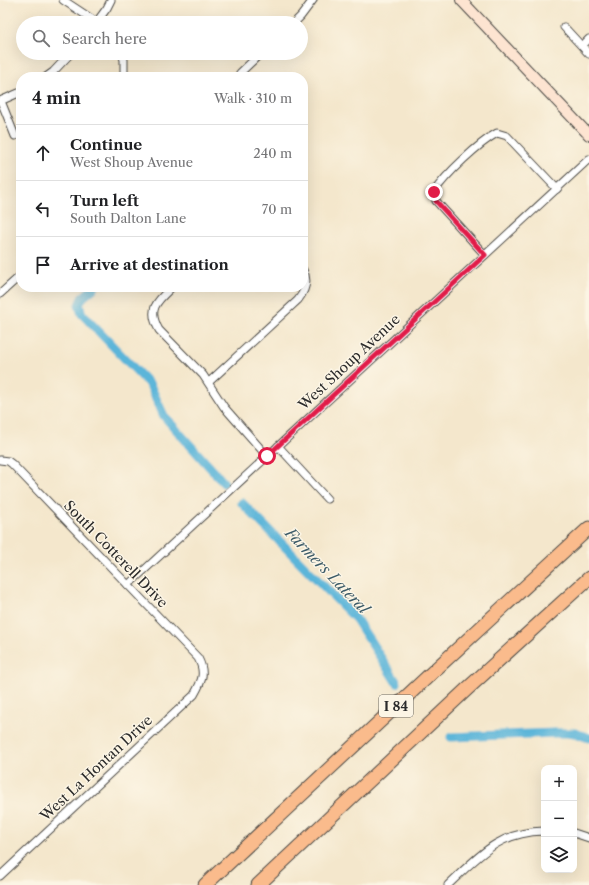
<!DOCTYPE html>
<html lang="en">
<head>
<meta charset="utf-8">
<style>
	body { margin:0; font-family:"Libre Caslon Text",serif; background:#f2f2f2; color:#202124 }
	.controls { position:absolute; right:12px; bottom:12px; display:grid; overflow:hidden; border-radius:8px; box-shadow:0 4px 16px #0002 }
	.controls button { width:36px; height:36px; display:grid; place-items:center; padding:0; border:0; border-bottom:1px solid #e0e0e0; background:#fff; color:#202124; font:20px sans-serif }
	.stop { position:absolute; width:12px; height:12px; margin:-9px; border:3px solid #e11d48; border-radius:50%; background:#fff }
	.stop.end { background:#e11d48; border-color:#fff; box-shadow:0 1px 4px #0008 }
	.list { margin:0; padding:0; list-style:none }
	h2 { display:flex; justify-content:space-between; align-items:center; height:52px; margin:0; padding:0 16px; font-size:17px }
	h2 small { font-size:13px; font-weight:400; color:#757577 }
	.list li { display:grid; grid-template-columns:26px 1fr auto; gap:12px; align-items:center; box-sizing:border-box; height:56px; padding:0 16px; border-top:1px solid #e0e0e0 }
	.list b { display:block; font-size:15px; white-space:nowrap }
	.list p { margin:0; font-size:13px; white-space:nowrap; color:#757577 }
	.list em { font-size:13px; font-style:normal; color:#757577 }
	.icon { flex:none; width:22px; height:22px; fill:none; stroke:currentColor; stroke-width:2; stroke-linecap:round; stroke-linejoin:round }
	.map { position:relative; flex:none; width:589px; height:885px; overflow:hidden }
	.search { position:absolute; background:#fff; box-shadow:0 4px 16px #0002; left:16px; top:16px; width:292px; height:44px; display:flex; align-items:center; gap:10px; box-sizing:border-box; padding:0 14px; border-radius:22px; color:#757577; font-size:15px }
	.panel { position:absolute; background:#fff; box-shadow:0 4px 16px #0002; left:16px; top:72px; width:292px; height:220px; border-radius:16px }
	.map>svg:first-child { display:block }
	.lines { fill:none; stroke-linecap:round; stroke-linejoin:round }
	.canal { stroke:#5cb5d9; stroke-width:9 }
	.minor-casing { stroke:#494743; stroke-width:9 }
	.secondary-casing { stroke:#494743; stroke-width:12 }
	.motorway-casing { stroke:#494743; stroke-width:15 }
	.minor { stroke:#fff; stroke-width:7 }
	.secondary { stroke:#fde4d1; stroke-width:10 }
	.motorway { stroke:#fabb8c; stroke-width:13 }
	.route { stroke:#e11d48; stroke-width:5 }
	.labels { text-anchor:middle; stroke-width:3; stroke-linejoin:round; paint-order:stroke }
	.shield { fill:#fcf5e5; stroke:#6a6863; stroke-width:1 }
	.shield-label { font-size:13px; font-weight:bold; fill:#2b2b2b }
	.street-label { font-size:14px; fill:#2b2b2b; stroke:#fcf5e5 }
	.water-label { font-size:15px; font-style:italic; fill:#3c5b68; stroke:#fcf5e5 }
</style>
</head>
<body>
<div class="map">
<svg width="589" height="885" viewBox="0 0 589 885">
	<rect width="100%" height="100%" fill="#fcf5e5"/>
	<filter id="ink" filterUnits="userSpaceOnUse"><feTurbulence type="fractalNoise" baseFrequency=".025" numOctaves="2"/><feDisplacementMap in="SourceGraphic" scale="8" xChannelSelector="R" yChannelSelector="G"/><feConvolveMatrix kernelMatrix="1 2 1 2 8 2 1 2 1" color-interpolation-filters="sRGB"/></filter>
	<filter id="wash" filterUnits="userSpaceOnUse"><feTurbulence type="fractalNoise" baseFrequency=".012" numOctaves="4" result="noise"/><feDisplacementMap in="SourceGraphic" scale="16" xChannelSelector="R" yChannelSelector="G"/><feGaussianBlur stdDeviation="0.9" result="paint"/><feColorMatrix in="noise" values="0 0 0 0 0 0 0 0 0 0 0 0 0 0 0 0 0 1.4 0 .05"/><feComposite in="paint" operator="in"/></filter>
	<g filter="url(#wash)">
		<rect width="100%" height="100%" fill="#f4e7cc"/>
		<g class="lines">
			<g class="canal">
				<polyline points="95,287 82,298 79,305 82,314 150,385 164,416 224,483"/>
				<polyline points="242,503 356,619 397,683"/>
				<polyline points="451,737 556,733 575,733 589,738"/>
			</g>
		</g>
	</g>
	<g filter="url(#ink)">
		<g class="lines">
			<defs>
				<g id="minor">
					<polyline points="63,0 98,23"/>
					<polyline points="96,23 107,8 111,0"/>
					<polyline points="294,23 301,16 313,0"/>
					<polyline points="564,27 589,54"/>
					<polyline points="582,46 589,39"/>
					<polyline points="122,53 124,60 124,77"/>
					<polyline points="240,73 261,53"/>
					<polyline points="46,77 53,72 71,53"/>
					<polyline points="0,101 21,92"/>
					<polyline points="1,101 15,136"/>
					<path d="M485,255L436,201L434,192C446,174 479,143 497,133L507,136L557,189"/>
					<path d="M172,287C157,301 147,309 159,330L203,375L224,407L267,456"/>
					<polyline points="0,294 21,275"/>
					<path d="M209,382L298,300C305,291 309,281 303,270"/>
					<polyline points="278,446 327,499"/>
					<path d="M0,460L8,461L12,464L198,658C206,673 202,681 194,695L0,876"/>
					<polyline points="128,585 589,159"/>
					<polyline points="574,833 589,838"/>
					<path d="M448,885C479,856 498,832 544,831"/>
				</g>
				<polyline id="secondary" points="461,0 589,135"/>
				<g id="motorway">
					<polyline points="205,885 437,668 589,528"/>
					<polyline points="258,885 467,689 589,578"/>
				</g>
			</defs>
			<use href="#minor" class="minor-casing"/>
			<use href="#secondary" class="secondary-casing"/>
			<use href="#motorway" class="motorway-casing"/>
			<use href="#minor" class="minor"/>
			<use href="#secondary" class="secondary"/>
			<use href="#motorway" class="motorway"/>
		</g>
	</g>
	<g class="lines" filter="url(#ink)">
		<polyline class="route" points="267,456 485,255 436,201 434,192"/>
	</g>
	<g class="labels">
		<rect class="shield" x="379" y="695" width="34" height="22" rx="3"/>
		<g class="shield-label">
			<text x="396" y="711">I 84</text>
		</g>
		<g class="street-label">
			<text transform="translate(349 362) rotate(-43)" y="5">West Shoup Avenue</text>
			<text transform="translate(116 554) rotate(46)" y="5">South Cotterell Drive</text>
			<text transform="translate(96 768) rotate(-43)" y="5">West La Hontan Drive</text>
		</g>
		<g class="water-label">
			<text transform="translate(327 571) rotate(46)" y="5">Farmers Lateral</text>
		</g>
	</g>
</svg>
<div class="controls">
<button>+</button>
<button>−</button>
<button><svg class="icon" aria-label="layers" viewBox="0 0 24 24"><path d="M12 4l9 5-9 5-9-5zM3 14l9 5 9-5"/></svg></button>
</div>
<div class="stop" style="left:267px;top:456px"></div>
<div class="stop end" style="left:434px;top:192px"></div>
<div class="search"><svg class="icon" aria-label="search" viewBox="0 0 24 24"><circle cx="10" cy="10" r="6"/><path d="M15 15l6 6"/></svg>Search here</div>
<section class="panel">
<h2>4 min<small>Walk · 310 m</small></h2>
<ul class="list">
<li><svg class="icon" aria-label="ahead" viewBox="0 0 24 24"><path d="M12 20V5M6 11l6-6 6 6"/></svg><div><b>Continue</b><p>West Shoup Avenue</p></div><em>240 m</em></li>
<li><svg class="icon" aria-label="left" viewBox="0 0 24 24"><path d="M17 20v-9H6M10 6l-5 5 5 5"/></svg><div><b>Turn left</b><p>South Dalton Lane</p></div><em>70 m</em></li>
<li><svg class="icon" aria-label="arrive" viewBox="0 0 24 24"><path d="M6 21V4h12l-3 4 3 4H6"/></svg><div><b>Arrive at destination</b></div></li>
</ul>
</section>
</div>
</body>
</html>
